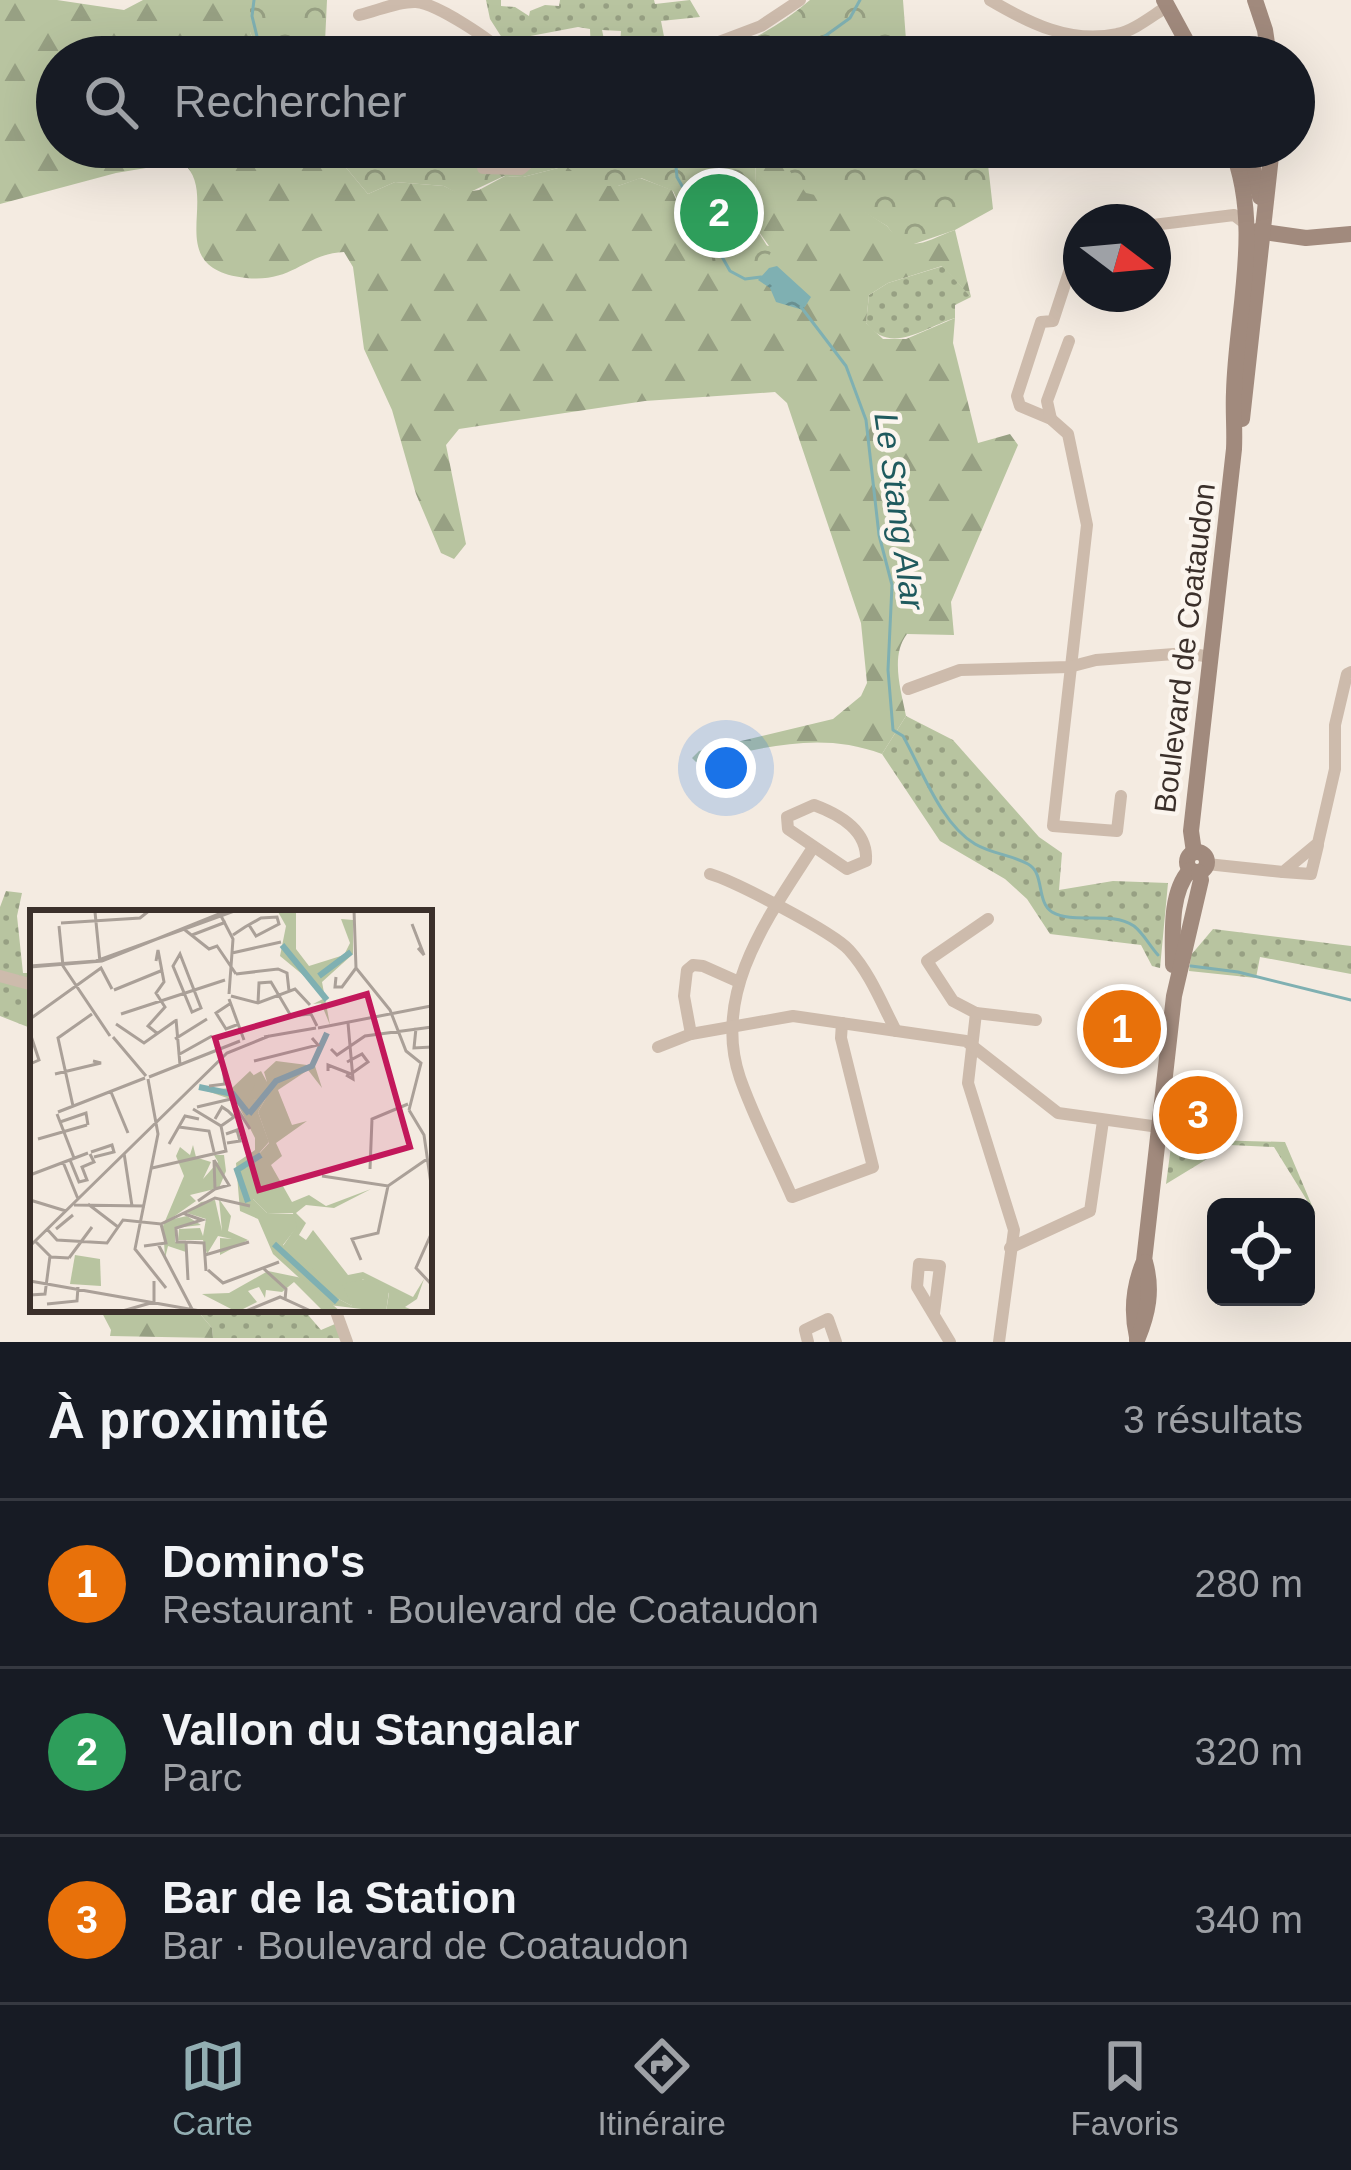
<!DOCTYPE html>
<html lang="fr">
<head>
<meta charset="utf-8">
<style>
	body { margin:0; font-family:Arial,sans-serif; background:#242831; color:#f1f3f6 }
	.controls { position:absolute; right:36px; bottom:36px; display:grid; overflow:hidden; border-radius:18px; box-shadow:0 12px 48px #0002 }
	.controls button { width:108px; height:108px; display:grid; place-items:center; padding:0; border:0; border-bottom:3px solid #363941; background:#171b24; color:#f1f3f6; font:60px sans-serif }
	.compass { position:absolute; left:1063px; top:204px; width:108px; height:108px; border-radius:50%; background:#171b24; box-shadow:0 12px 48px #0002; rotate:106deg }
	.you { position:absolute; left:726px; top:768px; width:42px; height:42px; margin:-30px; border:9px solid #fff; border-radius:50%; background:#1a73e8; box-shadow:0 0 0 18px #1a73e833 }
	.badge { display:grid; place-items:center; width:78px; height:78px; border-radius:50%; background:#92aeb2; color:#fff; font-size:39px; font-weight:700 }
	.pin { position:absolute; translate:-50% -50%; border:6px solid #fff; box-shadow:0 3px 12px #0006 }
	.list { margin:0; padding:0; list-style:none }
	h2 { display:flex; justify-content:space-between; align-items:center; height:156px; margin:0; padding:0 48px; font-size:51px }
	h2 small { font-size:39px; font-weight:400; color:#9ea1a6 }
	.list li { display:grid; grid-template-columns:78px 1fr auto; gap:36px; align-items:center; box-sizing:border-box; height:168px; padding:0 48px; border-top:3px solid #363941 }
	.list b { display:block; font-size:45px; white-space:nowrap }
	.list p { margin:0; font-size:39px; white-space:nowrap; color:#9ea1a6 }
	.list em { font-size:39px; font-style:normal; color:#9ea1a6 }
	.icon { flex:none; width:66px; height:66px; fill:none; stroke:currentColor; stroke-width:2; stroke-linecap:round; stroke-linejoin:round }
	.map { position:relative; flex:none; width:1351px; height:1342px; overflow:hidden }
	.search { position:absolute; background:#171b24; box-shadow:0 12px 48px #0002; left:36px; right:36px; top:36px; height:132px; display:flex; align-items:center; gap:30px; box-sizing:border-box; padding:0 42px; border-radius:66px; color:#9ea1a6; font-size:45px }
	.sheet { height:660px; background:#171b24 }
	nav { display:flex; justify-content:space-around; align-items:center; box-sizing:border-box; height:168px; border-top:3px solid #363941; background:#171b24; font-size:33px; color:#9ea1a6 }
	nav a { display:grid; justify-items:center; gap:6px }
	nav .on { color:#92aeb2 }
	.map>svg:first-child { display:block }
	.grass { fill:url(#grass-dots) }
	.forest { fill:url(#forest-firs) }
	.park { fill:url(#park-crowns) }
	.pitch { fill:#b8c4a0 }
	.water { fill:url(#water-ripples) }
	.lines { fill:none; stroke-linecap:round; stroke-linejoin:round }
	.stream { stroke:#7fb0b2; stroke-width:3 }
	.street { stroke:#cdbbac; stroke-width:12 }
	.secondary { stroke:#a18a7d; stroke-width:16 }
	.labels { text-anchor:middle; stroke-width:9; stroke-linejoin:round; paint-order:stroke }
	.street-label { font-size:30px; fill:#3b302b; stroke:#fbf5ee }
	.water-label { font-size:33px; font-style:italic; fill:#1f5a5e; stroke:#fbf5ee }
	.inset-river { fill:none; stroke:#7fb0b2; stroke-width:6 }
	.inset-road { fill:none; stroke:#aaa098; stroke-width:3 }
	.view { fill:#c2185b; fill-opacity:0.15; stroke:#c2185b; stroke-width:6 }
	.inset-edge { fill:none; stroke:#3b302b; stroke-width:6 }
</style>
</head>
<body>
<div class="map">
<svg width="1351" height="1342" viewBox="0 0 1351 1342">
	<defs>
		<pattern id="grass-dots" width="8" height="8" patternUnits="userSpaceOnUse" patternTransform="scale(3)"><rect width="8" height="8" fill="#b8c4a0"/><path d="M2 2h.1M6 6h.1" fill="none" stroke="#97a083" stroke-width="1.8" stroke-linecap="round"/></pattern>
		<pattern id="forest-firs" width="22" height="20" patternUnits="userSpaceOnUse" patternTransform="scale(3)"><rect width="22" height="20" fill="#b8c4a0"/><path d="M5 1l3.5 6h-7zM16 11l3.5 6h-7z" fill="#97a083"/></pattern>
		<pattern id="park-crowns" width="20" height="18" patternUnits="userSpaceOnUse" patternTransform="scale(3)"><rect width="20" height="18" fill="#b8c4a0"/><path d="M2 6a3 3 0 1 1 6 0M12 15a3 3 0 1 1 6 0" fill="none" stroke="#97a083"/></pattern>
		<pattern id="water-ripples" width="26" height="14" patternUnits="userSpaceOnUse" patternTransform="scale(3)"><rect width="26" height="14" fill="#7fb0b2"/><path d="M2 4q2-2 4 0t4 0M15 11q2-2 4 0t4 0" fill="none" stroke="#699091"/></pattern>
	</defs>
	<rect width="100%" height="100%" fill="#f4ebe1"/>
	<g class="grass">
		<polygon points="486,0 501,0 501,6 515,7 529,16 530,11 545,5 559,6 560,0 654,0 655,4 690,0 700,17 661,21 667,52 630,52 629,44 620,43 621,31 602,30 605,44 600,53 591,53 590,29 578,27 504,41 490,19"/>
		<path d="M943,266L971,297L955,305V318C925,327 891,356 866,323L869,295L888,283Z"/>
		<polygon points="906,716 953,740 1039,837 1062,853 1059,890 1113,881 1168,883 1160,968 1152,966 1141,945 1050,934 1027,899 1005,879 940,841 882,754"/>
		<polygon points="6,891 22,893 17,916 23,973 33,973 33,1029 0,1016 0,907"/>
		<polygon points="1213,929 1351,946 1351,974 1260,957 1256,978 1189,971 1191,955"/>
		<polygon points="1172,1139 1285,1142 1316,1215 1274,1147 1230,1145 1166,1184"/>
		<polygon points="196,1309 303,1309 321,1330 335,1324 345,1338 213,1338 212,1328"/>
	</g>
	<g class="forest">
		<path d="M0,0H57L124,10L143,0H250V32L260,57H57V147H308L343,164L368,194L395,182L444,186L458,193L479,190L505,176L523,177L566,166L618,186L640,178L672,190L690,232L769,246L754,225L756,147H779V156L887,226C910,256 924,241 955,230L971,297L942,266L888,283L869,295L866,323L883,339H906L955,318L953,343L978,443L1010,434L1018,445L951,602L954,635L907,634C890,656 901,690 906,716L882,754C817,730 763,749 696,762L692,758L699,751L833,719L861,696L867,683L861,623L787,403L775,392L645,401L459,429L446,445L466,544L454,559L441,553L416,494L392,410L364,349L353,267L344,252C304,254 293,283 246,278C158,268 223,195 182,162L116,173L0,204Z"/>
		<polygon points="100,1309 196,1309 212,1328 213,1338 110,1336 111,1330"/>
	</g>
	<g class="park">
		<polygon points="250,0 327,0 325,42 331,57 260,57 250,32"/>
		<path d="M810,0H903L906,40L920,57H706C744,46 780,26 810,0Z"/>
		<polygon points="308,147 756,147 754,225 771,252 761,271 740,275 708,263 673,191 641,178 618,186 590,186 566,166 523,177 504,176 468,193 458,194 444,186 395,182 368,194 343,164"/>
		<polygon points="779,147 986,147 993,209 955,230 911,245 899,242 887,226 826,189 815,195 806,193 778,155"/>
	</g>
	<polygon class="pitch" points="791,147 853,147 812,184 784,153"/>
	<polygon class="water" points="777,266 811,297 803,310 776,302 770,288 758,280 769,268"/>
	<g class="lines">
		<g class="stream">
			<polyline points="254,0 252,16 262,57"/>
			<polyline points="796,57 850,18 860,0"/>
			<polyline points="674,147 677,177 730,271 745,279 761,277"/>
			<path d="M801,307L846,366L866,420L879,535L892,585L888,670L893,730L903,736C922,770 941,824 975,844C992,854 1012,855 1028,864C1045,873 1036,902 1052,912C1074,925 1110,910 1134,926C1143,933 1150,946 1158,955"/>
			<polyline points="1191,966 1238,972 1351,1000"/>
		</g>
		<g class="street">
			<path d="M990,0C1029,23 1070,44 1117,34C1134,31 1153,15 1168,6"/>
			<path d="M359,15C377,11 398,1 416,2C438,4 493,41 508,57"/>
			<polyline points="551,57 586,46"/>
			<polyline points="679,57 761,26 800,0"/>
			<polyline points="483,168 521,169 547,147"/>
			<polyline points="1153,225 1234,215 1247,225"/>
			<polyline points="1070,269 1053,321 1041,322 1017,396 1020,406 1051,419 1068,434 1087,525 1053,826 1117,831 1121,796"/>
			<polyline points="1051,419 1047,401 1069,341"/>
			<polyline points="908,689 960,670 1069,667 1096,660 1187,653 1210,657"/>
			<path d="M814,805C841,815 868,831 866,861L847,869L788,829L787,817Z"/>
			<path d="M812,849C769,916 711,993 740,1078C754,1118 775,1158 792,1197L873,1167L841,1038L842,1023"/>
			<polyline points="1207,864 1283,872 1318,843 1335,769 1335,725 1347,674 1351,672"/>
			<polyline points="1283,872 1311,874 1318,845"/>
			<path d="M710,874C734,881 833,932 849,950C870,973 882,1004 896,1031"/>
			<polyline points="988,919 927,961 953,1001 976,1013 968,1083 1014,1230 999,1342"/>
			<polyline points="0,976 33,985"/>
			<polyline points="739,982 703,966 693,965 687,970 684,996 691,1034 793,1016 966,1041 1058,1113 1159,1127"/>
			<polyline points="976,1013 1036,1020"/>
			<polyline points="658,1047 691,1034"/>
			<polyline points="1010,1248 1090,1211 1103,1121"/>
			<polyline points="335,1309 347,1342"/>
			<polyline points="934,1313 940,1266 919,1264 917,1287 950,1342"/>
			<polyline points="808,1342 805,1330 828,1319 836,1342"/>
		</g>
		<g class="secondary">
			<polyline points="1164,0 1195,57"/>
			<polyline points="1255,0 1265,30 1269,57"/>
			<polyline points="1248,147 1260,197"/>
			<polyline points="1257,231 1306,238 1351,234"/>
			<polyline points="1242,419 1272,147"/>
			<circle cx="1197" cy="862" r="10"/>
			<path d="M1194,852L1191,831L1234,449C1235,430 1233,411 1234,392C1236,312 1263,225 1231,147"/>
			<path d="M1173,965C1173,936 1169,893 1190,870"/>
			<path d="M1137,1337C1131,1311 1134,1285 1144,1261L1174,996L1201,880L1199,872"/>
			<path d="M1137,1340C1148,1314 1153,1290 1145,1262"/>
		</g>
	</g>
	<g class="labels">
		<g class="street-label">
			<text transform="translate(1185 648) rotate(-83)" y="10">Boulevard de Coataudon</text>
		</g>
		<g class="water-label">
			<text transform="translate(900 511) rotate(82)" y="12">Le Stang Alar</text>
		</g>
	</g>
	<g transform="translate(30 910)">
		<rect width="402" height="402" fill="#f4ebe1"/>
		<path d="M247,0H266V39L279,56L314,45L320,33L311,9L323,10V44L292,72L300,115L291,93L283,94L293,89L290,79L250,46L256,16ZM163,235L166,247L181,244L168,248L181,252L173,269L188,252L184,245H194L196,261L189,278L160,285L166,291L139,310L157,306L171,315L145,318V332L155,333L156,342L138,336L135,348L133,316L154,266L146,246L150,237L160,245ZM189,289L201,306L198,321L218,330L190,345V328L202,329L188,326L177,344L173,330H148L149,319L170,318L173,326L176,309L157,303L171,292L185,290L192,321Z" fill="#b8c4a0"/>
		<path d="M246,151L285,156L292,178L278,160L248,180L262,215L277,211L246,233L252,246L241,255L262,292L279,285L296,296L341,279L304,298L276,295L266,303L276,313L269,325L276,330L283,320L318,365L333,362L383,387L394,369L387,389L375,397L388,402H356L359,383L333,369L319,383L322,396L297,383L253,336L266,317L263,303H237L223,289L216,258L239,233L228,202L236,188L217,191L224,165L231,161L237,172L234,162ZM238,361L272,368L311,402H294L264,372L252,382L236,380L235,388L229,377L218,381L227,392L207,402L172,384L199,383Z" fill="#b8c4a0"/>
		<path d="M220,161L227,169L218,190L236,188L228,202L239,232L216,258L226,266L223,289L237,303L264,304L267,317L253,335L286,362L297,383L322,396L312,374L335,369L359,381L356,402L299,395L243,344L228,309L210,301L206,253L225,240V228L206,191L174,180L202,178Z" fill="#b8c4a0"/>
		<path d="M45,345L70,349L71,376L40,374Z" fill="#b8c4a0"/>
		<path class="inset-river" d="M252,35L297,90M289,66L321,42M169,177L203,184L219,204M219,204L246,171L282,156L297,123M218,292L207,260L231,245M244,334L307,392"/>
		<path class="inset-road" d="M57,0H94M324,0L326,58L360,100L376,141L391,153L379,200M65,2L70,52M189,2L203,29L199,84M31,13L110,8L120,0M382,14L394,45L388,38M29,16L33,56L80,126M155,20L179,39L187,36L206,64M162,25L196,12M203,25L215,17L231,8L247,7L249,14L226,26L219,15M202,43L251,32M150,44L171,98L162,102L143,56ZM126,51L128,40L134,72L126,83L135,97L118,116L128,124M0,56L66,51L207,0M0,57L72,51L199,0M206,64L248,59L257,63L259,81M306,67L305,77H312L326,58M84,80L133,60M201,86L228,93L265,79L280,95M199,89L214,130M201,93L186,103L196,119L209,114M228,93L229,73L241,72L261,106L281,104L287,116M91,104L195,70M0,109L71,58L82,79M146,109L150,155M86,114L114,133L145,111M288,118L401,96M386,118L384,138L402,137M83,127L116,166M234,127L286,118M145,129L177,109M301,139L307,145L335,126L402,117M148,145L182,126M224,151L288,135L282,128M0,154L9,150L0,123M298,161V155L321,164L338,152L332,144L317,152M25,164L71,153L63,151M316,165L323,169L318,113M119,167L210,131M118,169L128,224L105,339L136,378M179,176L195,174L192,148M81,182L98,223M43,196L28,128L62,104M167,197L201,189L220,219M379,200L394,225L402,281M28,202L115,168M27,204L44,248M185,209L192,197L198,201L204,207L191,216M30,212L56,203L58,215M149,217L179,221L184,242M196,224L207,220L210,231L197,233M8,229L57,215M139,234L155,206L169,209M61,242L82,235L84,242L64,247M94,243L102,296M40,250L49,272L57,270L52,257L64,252L60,244M184,250L199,275L185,279M33,252L48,289M122,258L196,241L191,216L163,199M340,259L342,209L378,194M0,265L58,243M292,266L358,276L397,249M0,290L36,301M168,291L185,279L184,250M58,294L88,317M44,295L115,296M155,304L172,310L146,318L147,332H156M17,319L27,330L77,333L93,310L131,314L185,288L220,296M26,319L43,305L32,314M402,322L386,358L402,375M5,331L21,347L39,348M128,334L162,399M0,336L197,143L239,126M114,336L136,333L131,314M175,345L219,332M39,348L62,317M331,350L322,329L348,323L358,276M233,358L256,379L255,390M178,360L193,373L249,352M158,370L156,332L174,333L176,361M0,371L176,402M0,385L15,384L20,346M17,394L47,391L48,377M216,401L250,387L283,402M89,402L124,392V371"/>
		<path class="view" d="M337,84L380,237L229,280L185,128Z"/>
		<rect width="402" height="402" class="inset-edge"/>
	</g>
</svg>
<div class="controls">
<button><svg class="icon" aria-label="locate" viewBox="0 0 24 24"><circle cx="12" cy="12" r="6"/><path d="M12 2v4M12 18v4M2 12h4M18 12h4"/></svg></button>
</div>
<svg class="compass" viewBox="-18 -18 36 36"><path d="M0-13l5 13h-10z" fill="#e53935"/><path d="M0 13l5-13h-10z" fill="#9ea1a6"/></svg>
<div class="you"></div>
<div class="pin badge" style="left:1122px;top:1029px;background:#e8710a">1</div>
<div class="pin badge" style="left:719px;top:213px;background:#2e9e5b">2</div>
<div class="pin badge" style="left:1198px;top:1115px;background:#e8710a">3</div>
<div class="search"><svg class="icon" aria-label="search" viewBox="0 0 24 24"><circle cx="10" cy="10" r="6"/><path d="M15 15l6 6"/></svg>Rechercher</div>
</div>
<section class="sheet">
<h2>À proximité<small>3 résultats</small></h2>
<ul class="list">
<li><span class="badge" style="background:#e8710a">1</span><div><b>Domino's</b><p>Restaurant · Boulevard de Coataudon</p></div><em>280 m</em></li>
<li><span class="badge" style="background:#2e9e5b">2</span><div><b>Vallon du Stangalar</b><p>Parc</p></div><em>320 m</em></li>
<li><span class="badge" style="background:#e8710a">3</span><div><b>Bar de la Station</b><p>Bar · Boulevard de Coataudon</p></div><em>340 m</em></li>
</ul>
</section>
<nav>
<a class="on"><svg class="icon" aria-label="map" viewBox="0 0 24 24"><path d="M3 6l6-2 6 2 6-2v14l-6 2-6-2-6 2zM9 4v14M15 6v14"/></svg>Carte</a>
<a><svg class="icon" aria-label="directions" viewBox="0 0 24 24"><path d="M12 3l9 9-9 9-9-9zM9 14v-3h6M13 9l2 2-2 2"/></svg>Itinéraire</a>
<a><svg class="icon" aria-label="saved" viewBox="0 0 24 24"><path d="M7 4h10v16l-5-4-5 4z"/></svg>Favoris</a>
</nav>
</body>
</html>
